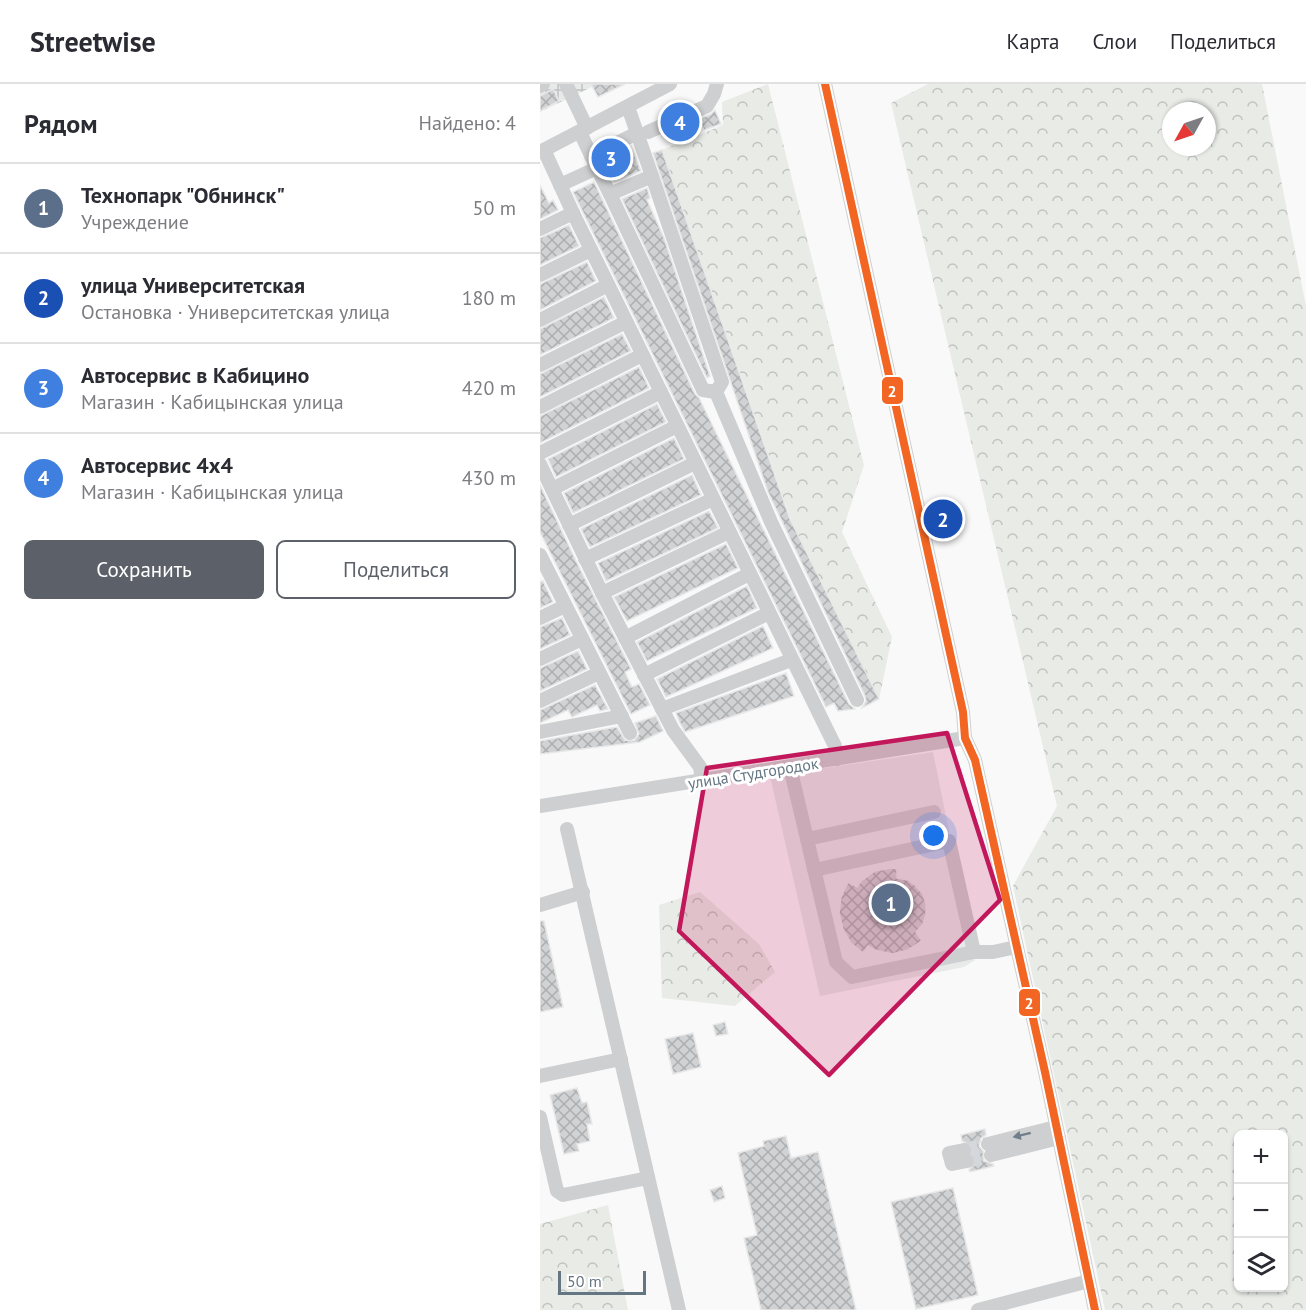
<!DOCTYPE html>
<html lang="ru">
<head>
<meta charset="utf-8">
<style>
	body { margin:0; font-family:"PT Sans",sans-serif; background:#f2f2f3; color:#2b2b33 }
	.controls { position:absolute; right:18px; bottom:18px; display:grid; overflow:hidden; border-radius:9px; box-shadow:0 2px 4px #0004 }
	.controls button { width:54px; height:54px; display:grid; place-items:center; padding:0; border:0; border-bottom:2px solid #e1e1e2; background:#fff; color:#2b2b33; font:30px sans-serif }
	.compass { position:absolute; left:622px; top:18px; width:54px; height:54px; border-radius:50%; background:#fff; box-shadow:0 2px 4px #0004; rotate:230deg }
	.scale { position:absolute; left:18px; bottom:15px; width:88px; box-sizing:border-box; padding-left:6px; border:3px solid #657683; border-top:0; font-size:16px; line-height:21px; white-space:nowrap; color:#657683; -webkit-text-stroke:4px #fff; paint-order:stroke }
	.you { position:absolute; left:394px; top:752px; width:21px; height:21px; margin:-15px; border:4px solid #fff; border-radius:50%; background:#1a73e8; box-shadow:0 0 0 9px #1a73e833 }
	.badge { display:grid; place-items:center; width:39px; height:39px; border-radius:50%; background:#5c6169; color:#fff; font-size:20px; font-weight:700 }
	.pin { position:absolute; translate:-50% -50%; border:3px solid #fff; box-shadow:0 2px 6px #0006 }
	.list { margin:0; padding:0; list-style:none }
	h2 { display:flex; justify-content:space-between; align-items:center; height:78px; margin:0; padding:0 24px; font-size:26px }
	h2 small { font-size:20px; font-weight:400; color:#7c7c81 }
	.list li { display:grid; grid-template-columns:39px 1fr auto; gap:18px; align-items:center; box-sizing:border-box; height:90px; padding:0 24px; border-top:2px solid #e1e1e2 }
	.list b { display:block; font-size:22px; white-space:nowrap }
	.list p { margin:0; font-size:20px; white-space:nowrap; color:#7c7c81 }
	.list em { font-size:20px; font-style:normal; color:#7c7c81 }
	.actions { display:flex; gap:12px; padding:18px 24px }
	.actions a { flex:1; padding:14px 0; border:2px solid #5c6169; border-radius:9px; text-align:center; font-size:21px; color:#5c6169 }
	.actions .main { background:#5c6169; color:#fff }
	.icon { flex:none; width:33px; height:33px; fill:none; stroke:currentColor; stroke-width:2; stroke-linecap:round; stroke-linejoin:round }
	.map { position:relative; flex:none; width:766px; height:1226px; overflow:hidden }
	header { display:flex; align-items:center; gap:36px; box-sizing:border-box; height:84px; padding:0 30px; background:#fff; border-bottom:2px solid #e1e1e2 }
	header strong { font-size:28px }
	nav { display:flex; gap:33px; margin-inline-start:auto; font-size:21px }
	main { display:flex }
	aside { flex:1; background:#fff }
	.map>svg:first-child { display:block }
	.built { fill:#e8e9e9 }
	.industrial { fill:url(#industrial-grid) }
	.forest { fill:url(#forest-crowns); fill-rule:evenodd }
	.building { fill:url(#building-cross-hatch); stroke:#e8e8e8; stroke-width:1.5 }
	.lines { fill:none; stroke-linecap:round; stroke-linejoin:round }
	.minor-tunnel { stroke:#d4d8dc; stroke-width:14; stroke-dasharray:14 7; stroke-linecap:butt }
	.minor { stroke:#cecfd0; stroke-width:14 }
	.bus-1-casing { stroke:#fff; stroke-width:12 }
	.bus-1 { stroke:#f26522; stroke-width:8 }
	.oneway { fill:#707f8b }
	.marked { fill:#c2185b; fill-opacity:0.2; stroke:#c2185b; stroke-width:4.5; stroke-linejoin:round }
	.labels { text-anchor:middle; stroke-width:6; stroke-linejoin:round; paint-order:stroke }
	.street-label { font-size:16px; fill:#657683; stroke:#fff }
	.line-badge { stroke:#fff; stroke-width:2 }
	.badge-label { font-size:16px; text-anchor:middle; font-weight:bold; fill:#fff }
</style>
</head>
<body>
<header>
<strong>Streetwise</strong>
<nav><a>Карта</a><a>Слои</a><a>Поделиться</a></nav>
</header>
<main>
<aside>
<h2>Рядом<small>Найдено: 4</small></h2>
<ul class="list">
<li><span class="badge" style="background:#5c6f8a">1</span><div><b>Технопарк &quot;Обнинск&quot;</b><p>Учреждение</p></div><em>50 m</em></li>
<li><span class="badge" style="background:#1a4fb4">2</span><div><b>улица Университетская</b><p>Остановка · Университетская улица</p></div><em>180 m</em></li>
<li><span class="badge" style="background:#3f7fe0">3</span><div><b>Автосервис в Кабицино</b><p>Магазин · Кабицынская улица</p></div><em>420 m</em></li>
<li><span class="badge" style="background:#3f7fe0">4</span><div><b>Автосервис 4х4</b><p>Магазин · Кабицынская улица</p></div><em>430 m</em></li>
</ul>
<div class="actions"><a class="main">Сохранить</a><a>Поделиться</a></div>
</aside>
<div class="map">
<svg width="766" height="1226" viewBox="0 0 766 1226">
	<defs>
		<pattern id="industrial-grid" width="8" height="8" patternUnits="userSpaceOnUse" patternTransform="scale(1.5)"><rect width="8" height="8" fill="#e8e9e9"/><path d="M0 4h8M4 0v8" fill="none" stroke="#c0c1c2"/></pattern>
		<pattern id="forest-crowns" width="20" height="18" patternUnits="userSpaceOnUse" patternTransform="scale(1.5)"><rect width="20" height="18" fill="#e8ebe6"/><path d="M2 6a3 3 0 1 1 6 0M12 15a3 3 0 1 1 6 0" fill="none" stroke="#c0c3c0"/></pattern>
		<pattern id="building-cross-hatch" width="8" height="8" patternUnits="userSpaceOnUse" patternTransform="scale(1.5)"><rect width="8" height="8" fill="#d0d2d3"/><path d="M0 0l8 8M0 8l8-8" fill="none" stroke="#acafb1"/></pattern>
	</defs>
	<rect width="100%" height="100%" fill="#f9f9f9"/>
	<polygon class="built" points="393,668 435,876 424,883 280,912 230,692"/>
	<polygon class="industrial" points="0,0 58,0 0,28"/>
	<g class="forest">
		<polygon points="228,0 324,381 302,448 352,553 339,615 253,441 122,66 183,41 182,18"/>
		<path d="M388,0H722L766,222V1226H565L473,802L517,722L351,19ZM631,27H667V63H631ZM744,1050V1204H698V1050Z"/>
		<polygon points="160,808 219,860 235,888 195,922 122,914 119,821"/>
		<polygon points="68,1121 88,1226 0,1226 0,1140"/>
	</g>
	<g class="building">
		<polygon points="51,0 85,0 58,13"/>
		<polygon points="13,5 19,17 0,27 0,12"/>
		<polygon points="175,26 181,40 164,46 159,35 171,30"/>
		<polygon points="91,62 101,87 74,98 63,76"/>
		<polygon points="122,66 250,435 339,615 322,624 326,617 325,612 228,408 113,69"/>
		<polygon points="54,98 155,310 159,314 309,620 315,625 298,627 294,619 286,623 33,108"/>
		<polygon points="0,101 9,119 13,116 18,126 0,135"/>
		<polygon points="107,104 110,114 107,116 124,154 170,292 167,294 82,115"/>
		<polygon points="29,141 39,162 0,181 0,154"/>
		<polygon points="47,178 56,197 0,226 0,200"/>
		<polygon points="64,213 74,234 0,271 0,245"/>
		<polygon points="82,250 91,267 0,313 0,290"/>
		<polygon points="99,283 109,304 0,359 0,332"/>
		<polygon points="117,320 126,338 16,393 8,375"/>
		<polygon points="134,354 144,375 33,429 24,409"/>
		<polygon points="152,391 161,411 50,463 41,445"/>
		<polygon points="0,401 37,479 91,585 85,588 92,603 99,600 110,621 91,630 0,448"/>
		<polygon points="169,427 178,444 66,497 58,479"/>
		<polygon points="186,460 198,484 87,537 74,513"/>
		<polygon points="3,497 13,518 0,524 0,498"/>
		<polygon points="207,502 217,524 107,577 97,558"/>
		<polygon points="22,534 30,551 0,565 0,543"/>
		<polygon points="223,542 233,564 126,613 117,595"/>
		<polygon points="38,567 47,585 0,607 0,584"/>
		<polygon points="246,589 254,612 145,648 139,637 136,629"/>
		<polygon points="55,601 68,625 60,627 57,621 32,633 28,626 0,639 0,626"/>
		<polygon points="116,632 123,647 100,658 0,670 0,657 65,645 77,643 85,656 94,657 99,650 95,639"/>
		<polygon points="351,784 357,785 357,794 368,796 376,802 383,810 386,820 386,830 383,840 376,848 382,857 368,866 352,870 335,866 328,862 323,869 311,859 303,845 299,829 301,813 308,798 317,803 321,797 335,787"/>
		<polygon points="0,837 4,837 23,923 0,928"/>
		<polygon points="185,938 188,950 176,952 173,941"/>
		<polygon points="153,949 161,983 133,990 125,955"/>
		<polygon points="37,1004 42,1019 47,1018 52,1040 47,1040 50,1057 37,1060 39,1067 24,1070 10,1011"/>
		<polygon points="445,1045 446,1051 441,1054 439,1062 443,1067 444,1077 453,1080 454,1082 430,1088 429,1086 435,1080 436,1075 432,1070 431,1061 422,1057 421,1051"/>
		<polygon points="246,1052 251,1074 278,1068 316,1226 221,1226 204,1154 217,1151 198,1069 224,1062 223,1057"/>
		<polygon points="182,1102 185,1114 174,1118 170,1106"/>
		<polygon points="413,1104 438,1211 376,1225 351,1118"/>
	</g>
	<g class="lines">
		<g class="minor-tunnel">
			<polyline points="424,1066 448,1060"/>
			<polyline points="427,1077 451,1071"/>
		</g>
		<g class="minor">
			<polyline points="26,0 47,44"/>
			<polyline points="285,0 423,628 425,654 435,676 505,988 555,1226"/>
			<polyline points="0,2 3,0"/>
			<polyline points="40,48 55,80"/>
			<polyline points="108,48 167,22 174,10 177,0"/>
			<polyline points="0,68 130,0"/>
			<polyline points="51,72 97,49"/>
			<polyline points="20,101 57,84 70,110 112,92 88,23"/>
			<polyline points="70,110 163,306 176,308 182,298 112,92"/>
			<polyline points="33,129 295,662 297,675"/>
			<polyline points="0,145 33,129 4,66"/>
			<polyline points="0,191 51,166"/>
			<polyline points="0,236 68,201"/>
			<polyline points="0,281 86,238"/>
			<polyline points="176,308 231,438 317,616"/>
			<polyline points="0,323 102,271"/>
			<polyline points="0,369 121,308"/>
			<polyline points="0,380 62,509 133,646 160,683 162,697"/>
			<polyline points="12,405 137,342"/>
			<polyline points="29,441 155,379"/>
			<polyline points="0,471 90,649"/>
			<polyline points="45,475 173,415"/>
			<polyline points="62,509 189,448"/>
			<polyline points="0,534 25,522"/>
			<polyline points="85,554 209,490"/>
			<polyline points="0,575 42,555"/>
			<polyline points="104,591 229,529"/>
			<polyline points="0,617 59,589"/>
			<polyline points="122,625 251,576"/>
			<polyline points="0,648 82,632"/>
			<polyline points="250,683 296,878 312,893 434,868 409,757 274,786"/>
			<polyline points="0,722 425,654"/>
			<polyline points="27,745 139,1226"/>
			<polyline points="267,755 394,728"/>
			<polyline points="0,821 43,808"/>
			<polyline points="434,868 453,868 476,863"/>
			<polyline points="0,992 81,975"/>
			<polyline points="0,1033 17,1107 23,1111 108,1094"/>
			<polyline points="448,1060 516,1043"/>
			<polyline points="424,1066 409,1069 412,1080 427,1077"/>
			<polyline points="451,1071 519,1054"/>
			<polyline points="438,1226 549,1197"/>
		</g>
		<defs>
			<polyline id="bus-1" points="285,0 423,628 425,654 435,676 505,988 555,1226"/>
		</defs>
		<use href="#bus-1" class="bus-1-casing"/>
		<use href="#bus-1" class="bus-1"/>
	</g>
	<defs><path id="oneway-solid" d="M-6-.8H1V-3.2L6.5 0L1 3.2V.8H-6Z" transform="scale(1.5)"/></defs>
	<use class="oneway" href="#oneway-solid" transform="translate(482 1051) rotate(166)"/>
	<path class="marked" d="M407,649L460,816L289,991L139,847L167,684Z"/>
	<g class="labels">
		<g class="street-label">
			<text transform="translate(213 689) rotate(-9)" y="6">улица Студгородок</text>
		</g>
	</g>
	<g class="line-badge">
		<rect x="341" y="292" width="23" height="29" rx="6" fill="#f26522"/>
		<rect x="478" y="904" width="23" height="29" rx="6" fill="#f26522"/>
	</g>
	<g class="badge-label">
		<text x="352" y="313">2</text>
		<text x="489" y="925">2</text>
	</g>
</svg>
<div class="controls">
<button>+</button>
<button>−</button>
<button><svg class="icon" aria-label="layers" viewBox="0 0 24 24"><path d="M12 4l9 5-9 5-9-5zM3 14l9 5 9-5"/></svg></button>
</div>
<svg class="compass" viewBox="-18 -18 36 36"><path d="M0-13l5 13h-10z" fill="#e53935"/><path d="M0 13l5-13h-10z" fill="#7c7c81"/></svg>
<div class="scale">50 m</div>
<div class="you"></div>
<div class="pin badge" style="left:351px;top:819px;background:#5c6f8a">1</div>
<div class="pin badge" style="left:403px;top:435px;background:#1a4fb4">2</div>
<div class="pin badge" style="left:71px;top:74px;background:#3f7fe0">3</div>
<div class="pin badge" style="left:140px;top:38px;background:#3f7fe0">4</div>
</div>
</main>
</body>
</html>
